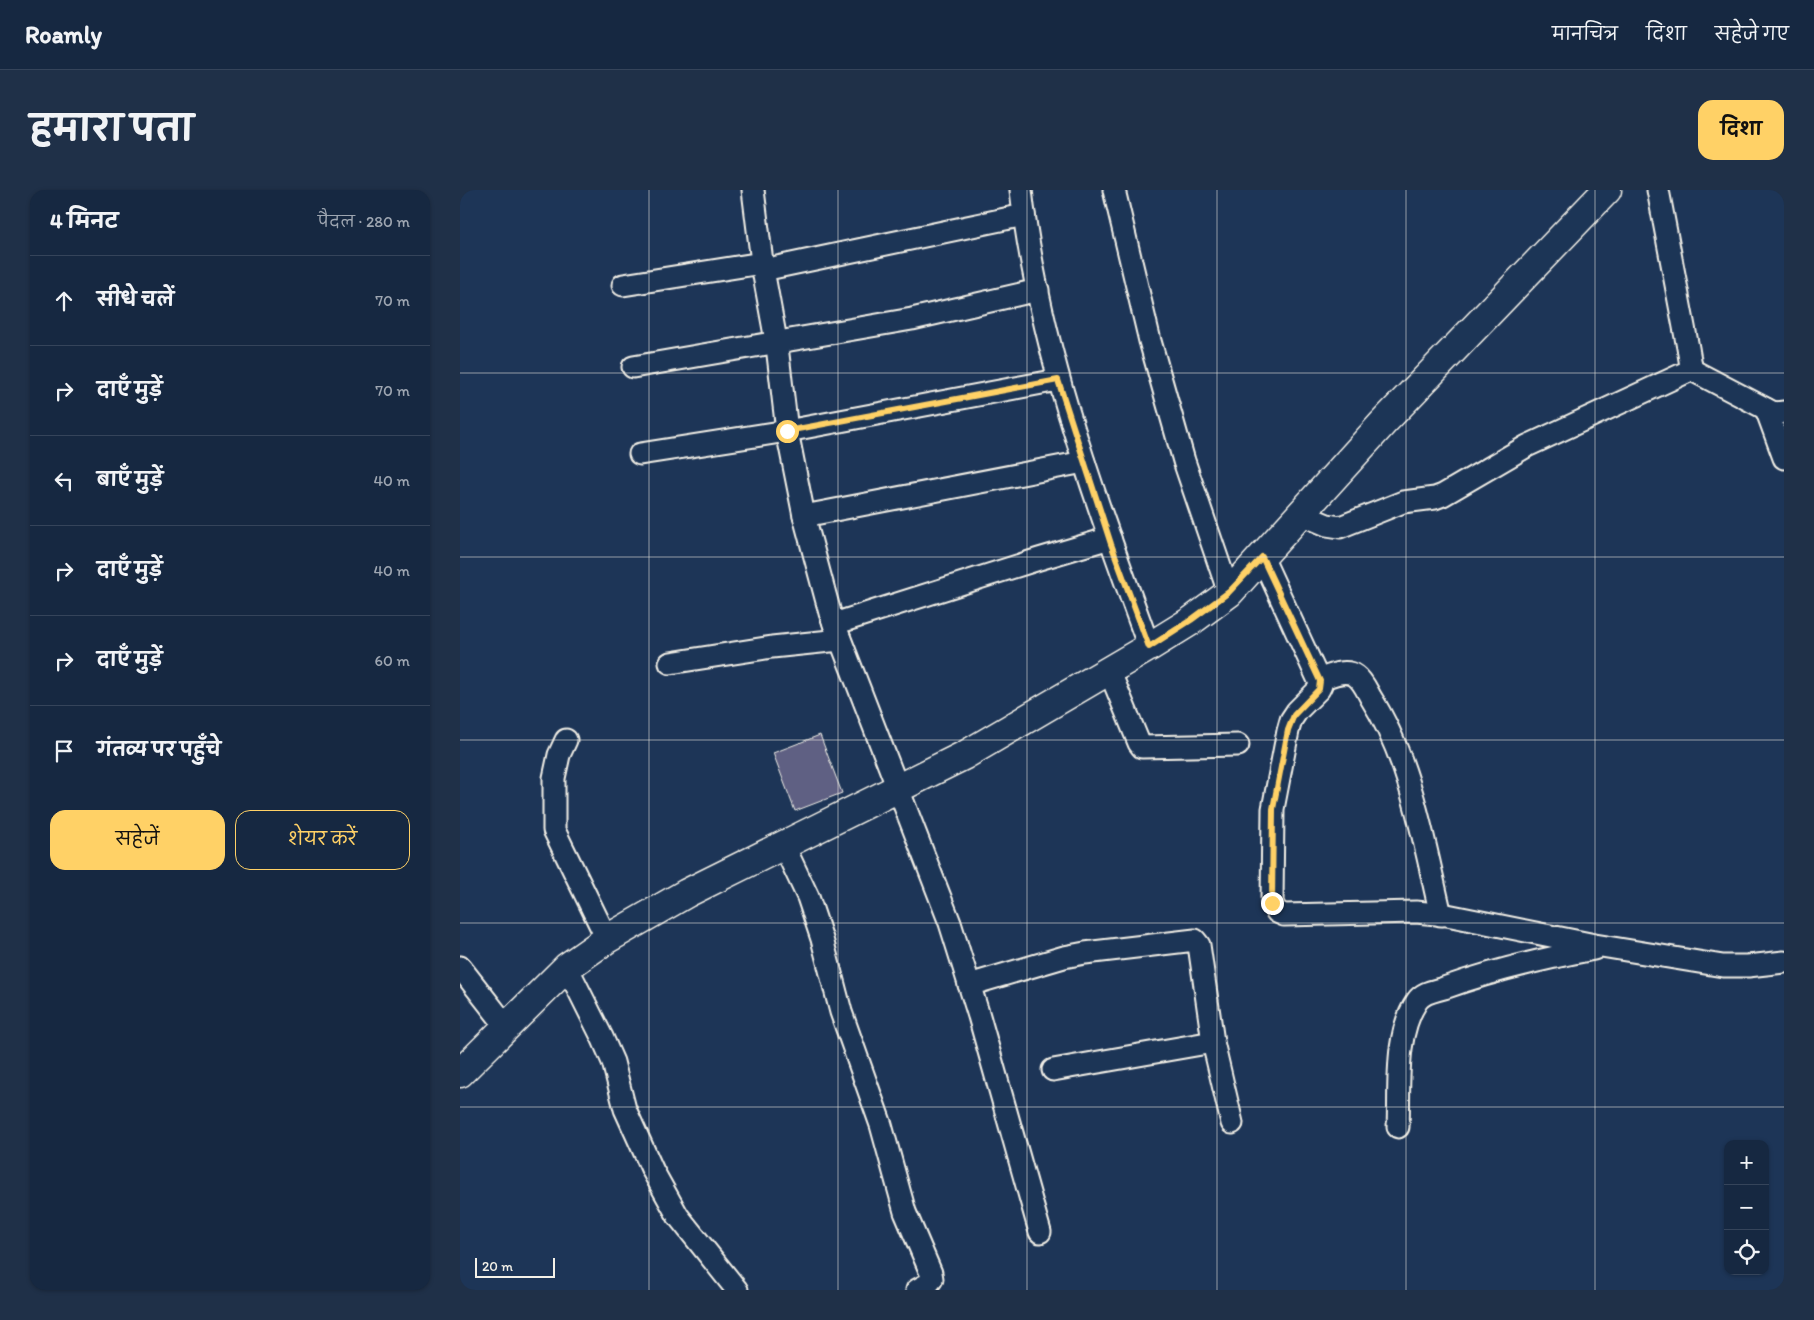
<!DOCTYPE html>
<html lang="hi">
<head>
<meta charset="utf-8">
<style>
	body { margin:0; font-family:Itim,"Playpen Sans Deva",sans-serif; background:#1f3048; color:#f1f3f6 }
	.controls { position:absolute; right:15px; bottom:15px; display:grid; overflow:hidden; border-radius:10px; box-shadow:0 1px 4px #0004 }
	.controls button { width:45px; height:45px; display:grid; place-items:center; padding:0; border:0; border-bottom:1px solid #35445a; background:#162841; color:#f1f3f6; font:25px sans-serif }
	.scale { position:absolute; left:15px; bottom:12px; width:80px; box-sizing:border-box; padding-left:5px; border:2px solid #f4f1e8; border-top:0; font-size:14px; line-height:18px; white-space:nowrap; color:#f4f1e8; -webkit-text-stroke:4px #1d3557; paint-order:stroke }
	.stop { position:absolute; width:15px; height:15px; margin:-11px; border:4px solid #ffd166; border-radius:50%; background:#fff }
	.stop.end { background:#ffd166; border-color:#fff; box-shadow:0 1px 5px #0008 }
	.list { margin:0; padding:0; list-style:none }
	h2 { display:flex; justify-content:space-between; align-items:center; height:65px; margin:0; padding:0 20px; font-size:21px }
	h2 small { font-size:16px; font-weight:400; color:#9ea6b1 }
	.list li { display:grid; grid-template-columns:32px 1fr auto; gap:15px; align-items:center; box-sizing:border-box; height:90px; padding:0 20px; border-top:1px solid #35445a }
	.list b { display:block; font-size:19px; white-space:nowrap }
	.list em { font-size:16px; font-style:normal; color:#9ea6b1 }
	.actions { display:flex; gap:10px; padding:15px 20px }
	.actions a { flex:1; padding:11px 0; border:1px solid #ffd166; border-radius:15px; text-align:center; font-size:18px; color:#ffd166 }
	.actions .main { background:#ffd166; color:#111 }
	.icon { flex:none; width:28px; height:28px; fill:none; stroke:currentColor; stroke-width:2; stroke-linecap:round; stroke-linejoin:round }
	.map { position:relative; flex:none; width:1324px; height:1100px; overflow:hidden; border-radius:15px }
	header { display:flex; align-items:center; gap:30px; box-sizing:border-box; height:70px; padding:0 25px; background:#162841; border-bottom:1px solid #35445a }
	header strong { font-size:24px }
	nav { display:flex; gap:28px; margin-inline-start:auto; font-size:18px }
	.intro { display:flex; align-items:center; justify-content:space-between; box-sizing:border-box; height:120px; padding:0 30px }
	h1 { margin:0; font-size:35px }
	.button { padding:12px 22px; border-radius:15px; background:#ffd166; color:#111; font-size:18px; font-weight:700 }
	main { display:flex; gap:30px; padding:0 30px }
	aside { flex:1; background:#162841; border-radius:15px; box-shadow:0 1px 4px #0004 }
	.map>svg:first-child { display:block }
	.building { fill:#5f6083; stroke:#f4f1e8 }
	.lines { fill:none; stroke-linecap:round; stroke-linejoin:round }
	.minor-casing { stroke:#f4f1e8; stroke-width:25 }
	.secondary-casing { stroke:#f4f1e8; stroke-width:31 }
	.minor { stroke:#1d3557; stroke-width:21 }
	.secondary { stroke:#1d3557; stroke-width:28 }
	.route { stroke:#ffd166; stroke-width:6 }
	.grid { fill:none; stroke:#f4f1e8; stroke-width:1; stroke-opacity:0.55 }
</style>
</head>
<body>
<header>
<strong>Roamly</strong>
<nav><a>मानचित्र</a><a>दिशा</a><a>सहेजे गए</a></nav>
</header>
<div class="intro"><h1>हमारा पता</h1><a class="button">दिशा</a></div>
<main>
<aside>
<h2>4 मिनट<small>पैदल · 280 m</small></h2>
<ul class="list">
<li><svg class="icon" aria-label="ahead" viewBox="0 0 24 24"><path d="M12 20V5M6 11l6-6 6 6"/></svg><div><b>सीधे चलें</b></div><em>70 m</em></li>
<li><svg class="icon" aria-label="right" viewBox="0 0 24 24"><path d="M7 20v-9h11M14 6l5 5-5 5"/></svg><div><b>दाएँ मुड़ें</b></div><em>70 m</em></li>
<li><svg class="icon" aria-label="left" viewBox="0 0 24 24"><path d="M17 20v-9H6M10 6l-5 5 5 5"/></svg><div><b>बाएँ मुड़ें</b></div><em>40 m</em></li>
<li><svg class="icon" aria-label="right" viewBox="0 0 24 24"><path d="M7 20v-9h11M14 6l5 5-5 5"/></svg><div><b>दाएँ मुड़ें</b></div><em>40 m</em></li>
<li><svg class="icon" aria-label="right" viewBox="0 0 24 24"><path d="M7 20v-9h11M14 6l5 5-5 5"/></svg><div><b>दाएँ मुड़ें</b></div><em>60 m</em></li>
<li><svg class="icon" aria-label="arrive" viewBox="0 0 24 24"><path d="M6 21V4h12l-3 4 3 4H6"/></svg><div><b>गंतव्य पर पहुँचे</b></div></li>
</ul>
<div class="actions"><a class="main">सहेजें</a><a>शेयर करें</a></div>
</aside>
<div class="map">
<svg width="1324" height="1100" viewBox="0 0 1324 1100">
	<rect width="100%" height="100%" fill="#1d3557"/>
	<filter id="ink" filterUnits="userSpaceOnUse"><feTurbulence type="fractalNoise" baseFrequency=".02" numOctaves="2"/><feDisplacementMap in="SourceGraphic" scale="10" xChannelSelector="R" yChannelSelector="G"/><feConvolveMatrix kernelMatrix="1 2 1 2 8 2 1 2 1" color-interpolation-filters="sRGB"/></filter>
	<g filter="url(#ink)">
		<polygon class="building" points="360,545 382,603 335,621 313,563"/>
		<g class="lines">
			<defs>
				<g id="minor">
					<polyline points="293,0 303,80 317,156 327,241 344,326 370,423 490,733 519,826 580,1042"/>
					<path d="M561,0C579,158 635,308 689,457"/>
					<polyline points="654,0 690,151 724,271 769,403"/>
					<polyline points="303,80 564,25"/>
					<polyline points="163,95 302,73"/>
					<polyline points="173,177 452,129 578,100"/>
					<polyline points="1230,179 1312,222 1316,223 1324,222"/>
					<polyline points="1306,219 1324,268"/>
					<polyline points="180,264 327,241 598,190"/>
					<polyline points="841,324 867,335 880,337 943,312 975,308 983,305 1067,256 1229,181 1231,176 1228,158 1198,0"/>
					<polyline points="344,326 624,272"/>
					<polyline points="802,367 861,495 859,499 837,521 831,530 828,541 813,619 812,713 817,722 824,725 956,722 987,725 1135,755 1263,776 1288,776 1324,772"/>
					<polyline points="374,434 579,369 650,348"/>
					<polyline points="210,473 312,457 380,450"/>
					<polyline points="649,480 679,553 682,557 778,555"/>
					<path d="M859,490C870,486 885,478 896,486C903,491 907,501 911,508C951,571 964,653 981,725"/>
					<polyline points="106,550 99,565 94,588 94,640 147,749"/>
					<polyline points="323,654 348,707 362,749 381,822 421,935 445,1022 471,1083 472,1089 468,1094 457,1100"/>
					<polyline points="0,777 46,836"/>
					<polyline points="107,777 142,847 153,872 165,919 193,981 218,1026 277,1100"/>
					<polyline points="509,795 604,767 625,763 735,750 739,755 753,852 772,933"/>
					<polyline points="593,880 753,852"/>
					<path d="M938,937C940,899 934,845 957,811C963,802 974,801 984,798C1034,780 1082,769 1134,759"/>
				</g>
				<polyline id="secondary" points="0,883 107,777 147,749 227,703 505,565 689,457 731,431 769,403 923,233 1147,0"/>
			</defs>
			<use href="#minor" class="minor-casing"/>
			<use href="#secondary" class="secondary-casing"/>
			<use href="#minor" class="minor"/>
			<use href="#secondary" class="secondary"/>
		</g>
	</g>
	<g class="lines" filter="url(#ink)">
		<polyline class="route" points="327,241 598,190 651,354 689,457 731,430 769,402 802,367 860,491 859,499 834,525 828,540 813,619 812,713"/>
	</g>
	<path class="grid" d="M189,0V1100M378,0V1100M567,0V1100M757,0V1100M946,0V1100M1135,0V1100M0,183H1324M0,367H1324M0,550H1324M0,733H1324M0,917H1324"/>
</svg>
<div class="controls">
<button>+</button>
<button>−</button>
<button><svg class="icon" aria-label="locate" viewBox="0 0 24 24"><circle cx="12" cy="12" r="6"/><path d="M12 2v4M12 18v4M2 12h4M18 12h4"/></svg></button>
</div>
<div class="scale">20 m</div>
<div class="stop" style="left:327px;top:241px"></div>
<div class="stop end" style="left:812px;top:713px"></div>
</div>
</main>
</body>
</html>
